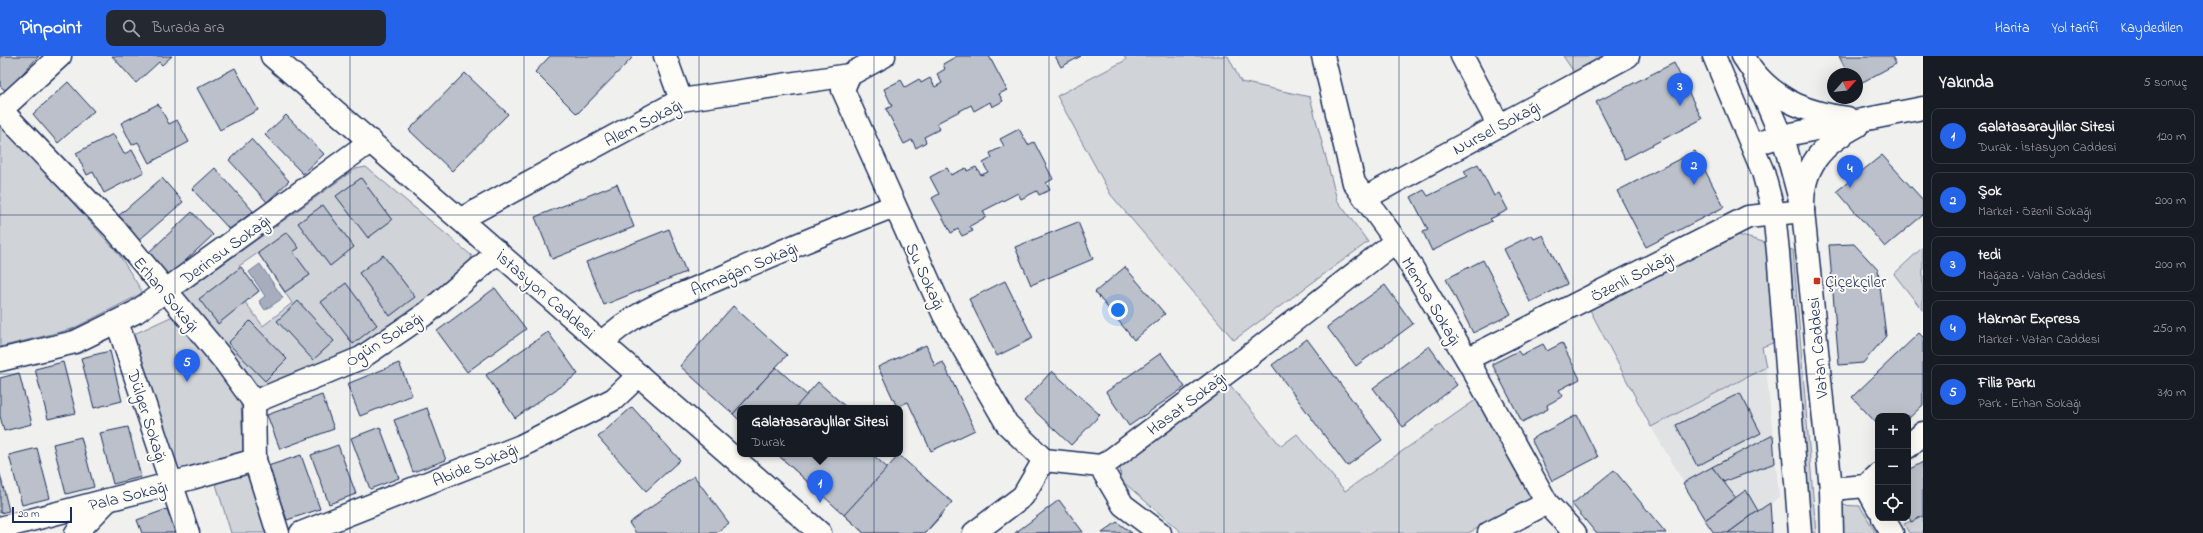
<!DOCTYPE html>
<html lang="tr">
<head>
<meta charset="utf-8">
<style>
	body { margin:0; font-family:"Indie Flower",sans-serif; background:#242831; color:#f1f3f6 }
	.controls { position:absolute; right:12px; bottom:12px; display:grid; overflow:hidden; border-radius:8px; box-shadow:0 4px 16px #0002 }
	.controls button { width:36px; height:36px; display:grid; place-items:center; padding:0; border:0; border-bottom:1px solid #363941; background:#171b24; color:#f1f3f6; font:20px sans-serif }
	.compass { position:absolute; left:1827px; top:12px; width:36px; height:36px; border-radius:50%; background:#171b24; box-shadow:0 4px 16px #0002; rotate:63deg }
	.scale { position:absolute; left:12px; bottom:10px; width:60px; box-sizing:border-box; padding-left:4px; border:2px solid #1b2f5e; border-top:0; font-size:11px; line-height:14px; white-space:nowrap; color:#1b2f5e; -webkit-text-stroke:3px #fdfcf7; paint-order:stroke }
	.you { position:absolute; left:1118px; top:254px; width:14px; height:14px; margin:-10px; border:3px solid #fff; border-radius:50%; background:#1a73e8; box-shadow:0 0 0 6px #1a73e833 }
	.badge { display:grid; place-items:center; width:26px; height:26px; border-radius:50%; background:#2563eb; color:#fff; font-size:13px; font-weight:700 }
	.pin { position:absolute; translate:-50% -33px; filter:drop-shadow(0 1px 2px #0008) }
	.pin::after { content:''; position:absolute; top:21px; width:14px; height:12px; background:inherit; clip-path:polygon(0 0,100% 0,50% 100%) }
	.popup { position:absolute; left:737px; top:349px; width:166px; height:52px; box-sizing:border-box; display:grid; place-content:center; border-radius:8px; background:#171b24; filter:drop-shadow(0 1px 3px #0005); font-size:13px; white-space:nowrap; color:#9ea1a6 }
	.popup b { font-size:15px; color:#f1f3f6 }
	.popup::after { content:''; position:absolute; left:50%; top:100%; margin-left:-8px; border:8px solid transparent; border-top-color:#171b24 }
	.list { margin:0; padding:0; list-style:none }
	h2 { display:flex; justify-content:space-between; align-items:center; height:52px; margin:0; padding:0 16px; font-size:17px }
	h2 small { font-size:13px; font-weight:400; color:#9ea1a6 }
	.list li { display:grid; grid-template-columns:26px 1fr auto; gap:12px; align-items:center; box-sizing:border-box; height:56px; margin:0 8px 8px; padding:0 8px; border:1px solid #363941; border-radius:8px }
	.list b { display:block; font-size:15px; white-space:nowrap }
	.list p { margin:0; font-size:13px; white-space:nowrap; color:#9ea1a6 }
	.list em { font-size:13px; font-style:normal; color:#9ea1a6 }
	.icon { flex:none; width:22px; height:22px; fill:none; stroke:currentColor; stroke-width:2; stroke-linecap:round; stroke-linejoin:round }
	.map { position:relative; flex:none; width:1923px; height:477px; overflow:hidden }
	header { display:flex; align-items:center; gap:24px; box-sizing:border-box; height:56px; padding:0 20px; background:#2563eb; color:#fff }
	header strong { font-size:19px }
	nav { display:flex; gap:22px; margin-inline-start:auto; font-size:14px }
	.search { width:280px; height:36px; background:#242831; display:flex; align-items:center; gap:10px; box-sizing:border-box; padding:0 14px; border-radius:8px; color:#9ea1a6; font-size:15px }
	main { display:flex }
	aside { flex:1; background:#171b24 }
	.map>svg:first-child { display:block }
	.built { fill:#e0e2e3 }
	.green { fill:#d0d3d8; stroke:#76819b; fill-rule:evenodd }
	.water { fill:#a7adbd; stroke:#6f7b97 }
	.building { fill:#bbc0ca; stroke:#1b2f5e }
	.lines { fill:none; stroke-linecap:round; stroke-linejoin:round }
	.street-casing { stroke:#1b2f5e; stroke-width:25 }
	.secondary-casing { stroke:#1b2f5e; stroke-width:25 }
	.primary-casing { stroke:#1b2f5e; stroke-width:25 }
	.street { stroke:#fdfcf7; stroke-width:22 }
	.secondary { stroke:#fdfcf7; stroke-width:22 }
	.primary { stroke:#fdfcf7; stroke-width:22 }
	.grid { fill:none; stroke:#1b2f5e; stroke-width:1; stroke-opacity:0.55 }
	.poi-dot { fill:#c8321e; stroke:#fdfcf7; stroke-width:1.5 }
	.labels { text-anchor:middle; stroke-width:4; stroke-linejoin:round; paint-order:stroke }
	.street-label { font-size:17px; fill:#1b2f5e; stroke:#fdfcf7 }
	.poi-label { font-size:17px; fill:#1b2f5e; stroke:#fdfcf7; text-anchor:start }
</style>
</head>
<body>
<header>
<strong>Pinpoint</strong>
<div class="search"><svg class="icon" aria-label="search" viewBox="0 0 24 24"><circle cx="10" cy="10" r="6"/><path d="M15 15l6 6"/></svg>Burada ara</div>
<nav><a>Harita</a><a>Yol tarifi</a><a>Kaydedilen</a></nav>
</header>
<main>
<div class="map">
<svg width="1923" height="477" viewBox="0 0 1923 477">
	<rect width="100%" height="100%" fill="#f0f0ee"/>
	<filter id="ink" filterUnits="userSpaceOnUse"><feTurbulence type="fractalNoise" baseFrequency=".025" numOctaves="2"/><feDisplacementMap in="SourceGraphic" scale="8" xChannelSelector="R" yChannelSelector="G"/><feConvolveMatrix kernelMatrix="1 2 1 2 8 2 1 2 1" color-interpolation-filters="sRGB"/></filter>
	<g filter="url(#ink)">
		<polygon class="built" points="1766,311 1779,441 1728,477 1714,477 1651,371"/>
		<g class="green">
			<polygon points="1124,0 1228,0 1241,26 1310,41 1337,144 1368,186 1234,284 1111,139 1057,40 1126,4"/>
			<polygon points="1563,0 1603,0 1574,16"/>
			<polygon points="0,70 39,109 118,197 143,237 72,273 0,291"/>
			<path d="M366,111L472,200L469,209L424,249L356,293L261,332L253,330L184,244L183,237L355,113ZM258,197L292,247L263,270L245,246L259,235L239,210Z"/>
			<polygon points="1738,179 1767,187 1778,285 1762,291 1766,311 1651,371 1589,252"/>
			<polygon points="1923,191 1923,255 1894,218"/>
			<polygon points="1787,193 1793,194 1816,477 1809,477"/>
			<polygon points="177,258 216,306 241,346 243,396 176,415 130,280"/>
			<polygon points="1230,329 1281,390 1297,378 1345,435 1477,343 1532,440 1524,449 1468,477 1182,477 1121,424 1120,411"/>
			<polygon points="247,416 267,477 231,477 215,425"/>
			<polygon points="1837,449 1860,450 1876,477 1840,477"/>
			<polygon points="1923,460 1923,477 1909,477 1904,468"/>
		</g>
		<polygon class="water" points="260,208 283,242 265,254 259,245 265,240 249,216"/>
		<g class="building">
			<polygon points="0,0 39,0 6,35 0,30"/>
			<polygon points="112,0 172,0 162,9 159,6 136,27"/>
			<polygon points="550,0 632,0 633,1 577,58 535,16"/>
			<polygon points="957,0 989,0 1007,34 999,38 1003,45 992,51 990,46 974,55 971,49 937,67 940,73 924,81 926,86 916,92 912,84 904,88 886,53 892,50 884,33 901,24 905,31 919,23 921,27 930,22 935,31 942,27 937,18 945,13 943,8"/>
			<polygon points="1055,0 1081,0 1061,11"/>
			<polygon points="1839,0 1892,0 1896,8 1857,29 1857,18 1848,18"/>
			<polygon points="1674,7 1702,63 1625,103 1596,46"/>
			<polygon points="235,12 258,54 220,74 197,32"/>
			<polygon points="465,17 508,58 452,115 409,74"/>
			<polygon points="68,26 94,55 58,87 33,58"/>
			<polygon points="158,48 169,68 177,64 189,86 149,107 138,86 132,89 121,67"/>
			<polygon points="286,59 324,98 303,118 265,79"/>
			<polygon points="1019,73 1028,89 1034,86 1053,123 1046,127 1050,134 1039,139 1037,135 1021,143 1018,137 983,155 986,161 970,170 973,175 962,180 958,173 951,177 932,142 939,138 930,121 947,112 951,119 966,112 967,115 976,111 981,119 988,116 983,107 992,102 990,97 1004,90 1000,83"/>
			<polygon points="113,78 124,98 132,94 144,116 104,137 93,116 87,119 76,97"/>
			<polygon points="251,83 289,125 267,146 229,104"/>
			<polygon points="1695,95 1724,151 1646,191 1617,135"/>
			<polygon points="1882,99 1923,144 1923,159 1885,191 1837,135"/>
			<polygon points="1478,108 1494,140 1499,137 1508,154 1490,163 1492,165 1432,195 1423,176 1428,174 1411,141 1424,134 1428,140 1467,121 1464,115"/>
			<polygon points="215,112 253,155 231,175 192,133"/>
			<polygon points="162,122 183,146 138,185 117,161"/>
			<polygon points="361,122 392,164 368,182 336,140"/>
			<polygon points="617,128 634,171 552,203 535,161"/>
			<polygon points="323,149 354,191 330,210 298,167"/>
			<polygon points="192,156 213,179 169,220 148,197"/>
			<polygon points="1078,166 1093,203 1031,229 1015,191"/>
			<polygon points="669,173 686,216 604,249 586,206"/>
			<polygon points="287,176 299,192 293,196 310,219 285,236 258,197"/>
			<polygon points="1532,179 1534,183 1543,179 1567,228 1530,246 1504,193"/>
			<polygon points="1854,188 1878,214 1886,280 1863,307 1839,309 1829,189"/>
			<polygon points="383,199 415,241 390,260 359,217"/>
			<polygon points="1483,204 1511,258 1473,277 1446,223"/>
			<polygon points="241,211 259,235 218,268 199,243"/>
			<polygon points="1125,211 1165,258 1134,284 1095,236"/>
			<polygon points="1005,225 1033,282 997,300 969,243"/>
			<polygon points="346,227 377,269 353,288 321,246"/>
			<polygon points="1385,229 1413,268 1356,310 1327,271"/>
			<polygon points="495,232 526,273 467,316 437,275"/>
			<polygon points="298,245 334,285 313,304 277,265"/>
			<polygon points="733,250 787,299 733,358 680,310"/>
			<polygon points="250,265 287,303 265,325 228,287"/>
			<polygon points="548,276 578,318 515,362 486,319"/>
			<polygon points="1919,277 1923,281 1923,349 1908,363 1908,360 1878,360 1878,369 1852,341"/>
			<polygon points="1307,283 1382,384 1347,410 1272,309"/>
			<polygon points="1562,287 1580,323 1559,334 1563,340 1547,349 1548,353 1522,366 1492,308 1518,295 1521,299 1543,288 1547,295"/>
			<polygon points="926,289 935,310 943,306 975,374 931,395 908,346 897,351 878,311"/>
			<polygon points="1429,290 1457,329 1403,371 1373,332"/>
			<polygon points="110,295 122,345 94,352 81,302"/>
			<polygon points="1161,297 1185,331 1129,370 1106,336"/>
			<polygon points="63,306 76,357 48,363 35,313"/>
			<polygon points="399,307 412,339 360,360 347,328"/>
			<polygon points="776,311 821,352 740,352 740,365 733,358"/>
			<polygon points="1052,315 1100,359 1071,389 1024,345"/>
			<polygon points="19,317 32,368 4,375 0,360 0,322"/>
			<polygon points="818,326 847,352 795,352"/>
			<polygon points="1740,337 1761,377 1697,410 1676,369"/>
			<polygon points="322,339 334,373 280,393 267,359"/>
			<polygon points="632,351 680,404 646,435 598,381"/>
			<polygon points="427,352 446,404 413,416 394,364"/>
			<polygon points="1577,359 1598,401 1552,425 1531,383"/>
			<polygon points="128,371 141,421 113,428 100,377"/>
			<polygon points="380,371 399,422 370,433 351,382"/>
			<polygon points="1773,379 1775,407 1723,426 1712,411"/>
			<polygon points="81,381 94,431 66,438 53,388"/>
			<polygon points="338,389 356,438 329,448 311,399"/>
			<polygon points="37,392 50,442 22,449 9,399"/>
			<polygon points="777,398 849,398 817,434"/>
			<polygon points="777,398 872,398 941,460 925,477 864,477"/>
			<polygon points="301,399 320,453 287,464 268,410"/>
			<polygon points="899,399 952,446 925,477 864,477 844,459"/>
			<polygon points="1923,406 1923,460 1911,466 1908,458 1908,414"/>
			<polygon points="1712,411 1736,442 1705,464 1683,427"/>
			<polygon points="1614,414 1666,477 1596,477 1572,448"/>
			<polygon points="0,418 9,455 0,457"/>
			<polygon points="694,420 729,467 716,477 636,477 629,467"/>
			<polygon points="1746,434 1758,455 1728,477 1714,477 1705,464"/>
			<polygon points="1059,444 1083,476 1015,477"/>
			<polygon points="1770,447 1772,477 1728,477 1758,455"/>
			<polygon points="167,453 176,477 142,477 137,464"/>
			<polygon points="1117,466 1132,477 1102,477"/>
		</g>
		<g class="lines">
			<defs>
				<g id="street">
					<polyline points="665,0 681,44"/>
					<polyline points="1323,0 1354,127 1396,185 1467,303 1547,447 1575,477"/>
					<polyline points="1462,0 1499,70"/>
					<polyline points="849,19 843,34 944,259 1007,368 1044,404"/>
					<polyline points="0,53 114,172 226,307 254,346 255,404 278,477"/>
					<polyline points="1,54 60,0"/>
					<polyline points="1365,142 1628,0"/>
					<polyline points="461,163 681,44 849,19 884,0"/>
					<polyline points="117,266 188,477"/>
					<path d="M602,287C633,255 678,240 718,223C776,197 835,173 894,150"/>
					<polyline points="1467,303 1748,161 1803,155"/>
					<polyline points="0,304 75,286 136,256 371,85"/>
					<polyline points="254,346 361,302 427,257 498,196"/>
					<polyline points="1908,391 1923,377"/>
					<polyline points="1044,404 1100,410 1108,406 1240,307 1396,185"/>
					<polyline points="1100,410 1123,449 1160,477"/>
					<polyline points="1866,430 1878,452"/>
					<polyline points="1831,433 1866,430 1878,419"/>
					<polyline points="1883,462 1892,477"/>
					<polyline points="0,472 192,422 255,404"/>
					<polyline points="76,477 108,444"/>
					<polyline points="301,477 521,390 614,343 639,319"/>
					<polyline points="974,477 1023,440 1044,404"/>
					<polyline points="1489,477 1547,447"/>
				</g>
				<g id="secondary">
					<polyline points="272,0 820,477"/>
					<path d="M1754,16C1779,46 1809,57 1847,62"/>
					<polyline points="1753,89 1781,80 1923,52"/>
					<path d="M1803,152C1802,111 1821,89 1857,70"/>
				</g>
				<g id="primary">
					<polyline points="1714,0 1763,116 1774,157 1778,196 1800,477"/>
					<polyline points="1743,0 1753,15 1786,92 1803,155 1831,433 1832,477"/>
				</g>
			</defs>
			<use href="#street" class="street-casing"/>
			<use href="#secondary" class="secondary-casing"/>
			<use href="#primary" class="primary-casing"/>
			<use href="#street" class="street"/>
			<use href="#secondary" class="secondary"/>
			<use href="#primary" class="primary"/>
		</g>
	</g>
	<path class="grid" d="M175,0V477M350,0V477M524,0V477M699,0V477M874,0V477M1049,0V477M1224,0V477M1399,0V477M1573,0V477M1748,0V477M0,159H1923M0,318H1923"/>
	<rect class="poi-dot" x="1813" y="221" width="8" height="8" rx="2"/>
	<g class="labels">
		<g class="street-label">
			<text transform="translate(643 66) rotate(-27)" y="6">Alem Sokağı</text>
			<text transform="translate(1496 71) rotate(-28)" y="6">Nursel Sokağı</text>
			<text transform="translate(225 193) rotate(-36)" y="6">Derinsu Sokağı</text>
			<text transform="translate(744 212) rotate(-23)" y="6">Armağan Sokağı</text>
			<text transform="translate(926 220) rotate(65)" y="6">Su Sokağı</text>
			<text transform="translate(1632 220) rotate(-27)" y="6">Özenli Sokağı</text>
			<text transform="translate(167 238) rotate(50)" y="6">Erhan Sokağı</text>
			<text transform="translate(546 238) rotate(41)" y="6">İstasyon Caddesi</text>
			<text transform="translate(1432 245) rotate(59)" y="6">Memba Sokağı</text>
			<text transform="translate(384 283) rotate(-32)" y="6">Ogün Sokağı</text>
			<text transform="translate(1817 292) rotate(-95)" y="6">Vatan Caddesi</text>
			<text transform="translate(1186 347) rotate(-37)" y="6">Hasat Sokağı</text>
			<text transform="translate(148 360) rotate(72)" y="6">Dülger Sokağı</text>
			<text transform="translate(475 408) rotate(-22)" y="6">Abide Sokağı</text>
			<text transform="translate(128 439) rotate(-14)" y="6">Pala Sokağı</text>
		</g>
		<g class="poi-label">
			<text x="1825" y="231">Çiçekçiler</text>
		</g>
	</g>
</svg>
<div class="controls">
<button>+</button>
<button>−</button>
<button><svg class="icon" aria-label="locate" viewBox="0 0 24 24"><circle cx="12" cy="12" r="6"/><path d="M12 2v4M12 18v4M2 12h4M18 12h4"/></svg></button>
</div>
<svg class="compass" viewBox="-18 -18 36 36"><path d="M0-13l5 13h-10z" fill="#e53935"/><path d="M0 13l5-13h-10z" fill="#9ea1a6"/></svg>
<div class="scale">20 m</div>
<div class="you"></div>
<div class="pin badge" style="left:820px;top:447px">1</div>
<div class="popup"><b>Galatasaraylılar Sitesi</b>Durak</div>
<div class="pin badge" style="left:1694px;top:129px">2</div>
<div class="pin badge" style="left:1680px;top:50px">3</div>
<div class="pin badge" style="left:1850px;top:132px">4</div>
<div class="pin badge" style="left:187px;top:326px">5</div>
</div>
<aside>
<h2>Yakında<small>5 sonuç</small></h2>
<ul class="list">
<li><span class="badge">1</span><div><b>Galatasaraylılar Sitesi</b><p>Durak · İstasyon Caddesi</p></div><em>120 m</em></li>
<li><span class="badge">2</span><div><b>Şok</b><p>Market · Özenli Sokağı</p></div><em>200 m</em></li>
<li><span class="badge">3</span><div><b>tedi</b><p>Mağaza · Vatan Caddesi</p></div><em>200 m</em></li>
<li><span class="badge">4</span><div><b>Hakmar Express</b><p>Market · Vatan Caddesi</p></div><em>250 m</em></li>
<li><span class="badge">5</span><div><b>Filiz Parkı</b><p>Park · Erhan Sokağı</p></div><em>310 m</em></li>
</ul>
</aside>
</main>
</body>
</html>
